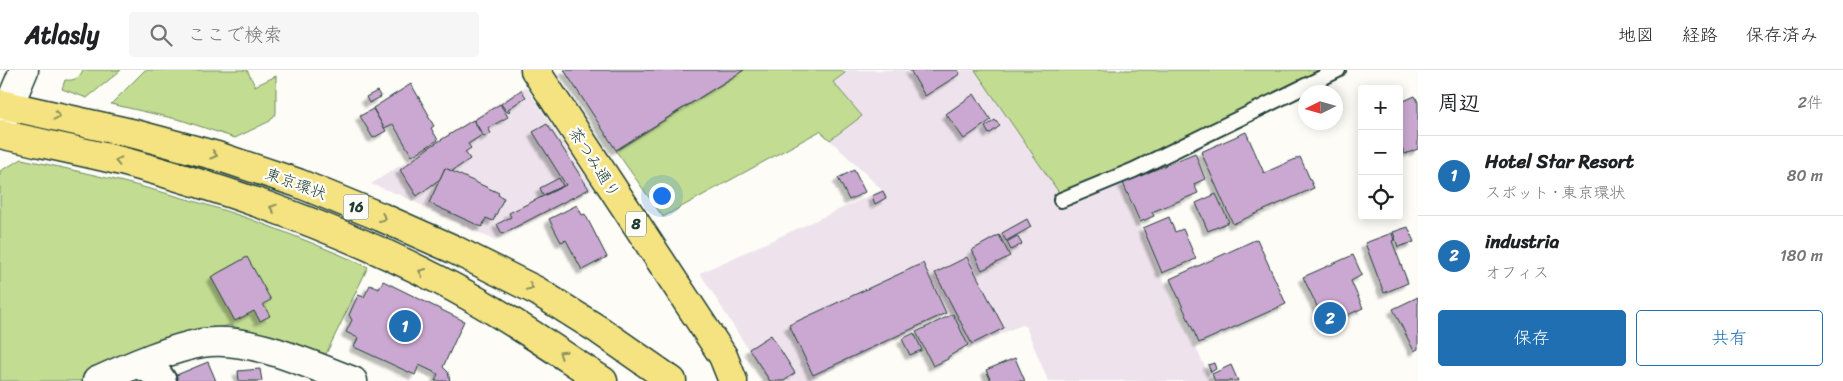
<!DOCTYPE html>
<html lang="ja">
<head>
<meta charset="utf-8">
<style>
	body { margin:0; font-family:Sriracha,"Klee One",sans-serif; background:#f6f6f6; color:#202124 }
	.controls { position:absolute; right:15px; top:15px; display:grid; overflow:hidden; border-radius:5px; box-shadow:0 2px 12px #0003 }
	.controls button { width:45px; height:45px; display:grid; place-items:center; padding:0; border:0; border-bottom:1px solid #e0e0e0; background:#fff; color:#202124; font:25px sans-serif }
	.compass { position:absolute; left:1298px; top:15px; width:45px; height:45px; border-radius:50%; background:#fff; box-shadow:0 2px 12px #0003; rotate:265deg }
	.you { position:absolute; left:661px; top:125px; width:18px; height:18px; margin:-12px; border:4px solid #fff; border-radius:50%; background:#1a73e8; box-shadow:0 0 0 8px #1a73e833 }
	.badge { display:grid; place-items:center; width:32px; height:32px; border-radius:50%; background:#1f6fb2; color:#fff; font-size:16px; font-weight:700 }
	.pin { position:absolute; translate:-50% -50%; border:2px solid #fff; box-shadow:0 1px 5px #0006 }
	.list { margin:0; padding:0; list-style:none }
	h2 { display:flex; justify-content:space-between; align-items:center; height:65px; margin:0; padding:0 20px; font-size:21px }
	h2 small { font-size:16px; font-weight:400; color:#757577 }
	.list li { display:grid; grid-template-columns:32px 1fr auto; gap:15px; align-items:center; box-sizing:border-box; height:80px; padding:0 20px; border-top:1px solid #e0e0e0 }
	.list b { display:block; font-size:19px; white-space:nowrap }
	.list p { margin:0; font-size:16px; white-space:nowrap; color:#757577 }
	.list em { font-size:16px; font-style:normal; color:#757577 }
	.actions { display:flex; gap:10px; padding:15px 20px }
	.actions a { flex:1; padding:11px 0; border:1px solid #1f6fb2; border-radius:5px; text-align:center; font-size:18px; color:#1f6fb2 }
	.actions .main { background:#1f6fb2; color:#fff }
	.icon { flex:none; width:28px; height:28px; fill:none; stroke:currentColor; stroke-width:2; stroke-linecap:round; stroke-linejoin:round }
	.map { position:relative; flex:none; width:1418px; height:311px; overflow:hidden }
	header { display:flex; align-items:center; gap:30px; box-sizing:border-box; height:70px; padding:0 25px; background:#fff; border-bottom:1px solid #e0e0e0 }
	header strong { font-size:24px }
	nav { display:flex; gap:28px; margin-inline-start:auto; font-size:18px }
	.search { width:350px; height:45px; background:#f6f6f6; display:flex; align-items:center; gap:12px; box-sizing:border-box; padding:0 18px; border-radius:5px; color:#757577; font-size:19px }
	main { display:flex }
	aside { flex:1; background:#fff }
	.map>svg:first-child { display:block }
	.built { fill:#eee3ec }
	.green { fill:#c2dc92; stroke:#708c63 }
	.building { fill:#cba8d1; stroke:#1f3d34; filter:url(#shadow) }
	.lines { fill:none; stroke-linecap:round; stroke-linejoin:round }
	.lane-casing { stroke:#1f3d34; stroke-width:18 }
	.street-casing { stroke:#1f3d34; stroke-width:30 }
	.secondary-casing { stroke:#1f3d34; stroke-width:31 }
	.primary-casing { stroke:#1f3d34; stroke-width:31 }
	.highway-casing { stroke:#1f3d34; stroke-width:31 }
	.lane { stroke:#fdfcf7; stroke-width:14 }
	.street { stroke:#fdfcf7; stroke-width:26 }
	.secondary { stroke:#fdfcf7; stroke-width:28 }
	.primary { stroke:#f5e382; stroke-width:28 }
	.highway { stroke:#f5e382; stroke-width:28 }
	.oneway { stroke:#8a905b }
	.labels { text-anchor:middle; stroke-width:4.5; stroke-linejoin:round; paint-order:stroke }
	.shield { fill:#fdfcf7; stroke:#62766e; stroke-width:1 }
	.shield-label { font-size:15px; font-weight:bold; fill:#1f3d34 }
	.street-label { font-size:16px; fill:#1f3d34; stroke:#fdfcf7 }
</style>
</head>
<body>
<header>
<strong>Atlasly</strong>
<div class="search"><svg class="icon" aria-label="search" viewBox="0 0 24 24"><circle cx="10" cy="10" r="6"/><path d="M15 15l6 6"/></svg>ここで検索</div>
<nav><a>地図</a><a>経路</a><a>保存済み</a></nav>
</header>
<main>
<div class="map">
<svg width="1418" height="311" viewBox="0 0 1418 311">
	<defs>
		<filter id="shadow"><feDropShadow dx="-4.5" dy="4.5" stdDeviation="1" flood-color="#0004"/></filter>
	</defs>
	<rect width="100%" height="100%" fill="#fdfcf7"/>
	<filter id="ink" filterUnits="userSpaceOnUse"><feTurbulence type="fractalNoise" baseFrequency=".02" numOctaves="2"/><feDisplacementMap in="SourceGraphic" scale="10" xChannelSelector="R" yChannelSelector="G"/><feConvolveMatrix kernelMatrix="1 2 1 2 8 2 1 2 1" color-interpolation-filters="sRGB"/></filter>
	<g filter="url(#ink)">
		<g class="built">
			<polygon points="842,0 975,0 1062,127 1070,129 1122,113 1159,202 1212,311 1048,311 1026,257 1022,255 971,277 953,242 808,311 768,311 700,203 882,120 830,70 862,46 833,12 844,3"/>
			<polygon points="526,16 593,119 494,170 398,124 371,114"/>
		</g>
		<g class="green">
			<path d="M83,0H121L87,28L62,19L65,10C75,11 79,8 83,0Z"/>
			<polygon points="145,0 247,0 255,16 276,6 276,43 270,51 235,68 181,50 111,34"/>
			<polygon points="744,0 842,0 845,3 833,12 862,46 830,70 820,61 663,147 616,81"/>
			<polygon points="975,0 1343,0 1062,127"/>
			<path d="M22,89C98,105 174,123 247,148C288,163 328,179 368,197L326,284L229,255L135,283L89,311H0V101Z"/>
		</g>
		<g class="building">
			<polygon points="564,0 744,0 616,80"/>
			<polygon points="910,0 958,0 960,4 925,26"/>
			<polygon points="411,14 429,45 428,46 434,56 431,58 438,70 412,86 393,54 384,58 373,38"/>
			<polygon points="521,20 526,27 508,39 510,41 507,42 501,34"/>
			<polygon points="377,21 381,27 369,33 366,27"/>
			<polygon points="974,24 991,50 964,69 946,44"/>
			<polygon points="1415,26 1418,32 1418,79 1405,84 1399,71 1399,33"/>
			<polygon points="500,34 508,47 488,58 491,63 484,67 474,50"/>
			<polygon points="373,39 386,61 373,68 360,46"/>
			<polygon points="473,50 482,65 468,74 471,78 465,82 470,89 452,101 445,98 440,109 417,126 400,100 428,78"/>
			<polygon points="995,50 1000,56 989,64 985,57"/>
			<polygon points="547,54 589,119 502,164 497,154 511,147 509,143 566,115 533,62"/>
			<polygon points="1246,62 1264,103 1300,87 1314,118 1233,154 1201,82"/>
			<polygon points="1195,83 1205,109 1194,114 1198,123 1152,142 1154,146 1140,152 1123,113"/>
			<polygon points="445,98 499,123 498,125 504,128 493,151 486,148 482,157 429,133"/>
			<polygon points="854,100 865,122 849,130 838,108"/>
			<polygon points="559,108 563,116 543,125 540,118"/>
			<polygon points="883,121 886,128 875,134 872,126"/>
			<polygon points="1216,124 1229,152 1208,161 1196,133"/>
			<polygon points="577,135 582,145 585,144 607,187 582,200 566,170 561,172 549,149"/>
			<polygon points="1169,147 1175,162 1183,159 1196,189 1162,203 1143,158"/>
			<polygon points="1027,149 1031,157 1006,171 1002,163"/>
			<polygon points="1408,157 1414,172 1398,177 1393,162"/>
			<polygon points="1392,163 1394,170 1392,171 1408,213 1384,223 1365,173"/>
			<polygon points="999,165 1010,186 982,200 972,180"/>
			<polygon points="1017,166 1022,174 1011,180 1007,172"/>
			<polygon points="1257,169 1286,234 1199,273 1170,209"/>
			<polygon points="1353,185 1362,205 1351,211 1363,238 1326,255 1303,207"/>
			<polygon points="247,187 271,230 263,234 270,246 260,251 254,241 235,251 211,207"/>
			<polygon points="967,187 1004,258 972,274 935,203"/>
			<polygon points="923,193 946,243 813,305 789,255"/>
			<polygon points="383,211 464,251 443,297 448,302 450,311 435,311 438,304 419,295 415,305 354,277 358,268 346,262 352,250 349,245 358,225 364,227 370,215 379,219"/>
			<polygon points="1418,227 1418,279 1414,281 1393,239"/>
			<polygon points="953,244 968,275 948,287 948,289 933,296 916,262"/>
			<polygon points="914,263 922,280 910,285 902,269"/>
			<polygon points="771,265 795,303 784,311 770,311 749,279"/>
			<polygon points="1015,288 1025,311 991,311 986,300"/>
			<polygon points="208,292 216,311 176,311 174,306"/>
			<polygon points="1214,293 1216,299 1211,302 1208,295"/>
			<polygon points="1231,295 1238,311 1215,311 1212,304"/>
			<polygon points="260,299 262,311 239,311 238,301"/>
		</g>
		<g class="lines">
			<defs>
				<polyline id="lane" points="1061,130 1134,100 1338,0"/>
				<polyline id="street" points="137,294 159,305 163,311"/>
				<g id="secondary">
					<polyline points="0,57 24,0"/>
					<path d="M97,311C129,297 168,279 202,273C248,265 310,295 353,311"/>
				</g>
				<polyline id="primary" points="535,0 723,286 733,311"/>
				<g id="highway">
					<polyline points="0,34 135,64 217,86 298,113 381,147 453,179 537,221 599,260 672,311"/>
					<path d="M0,64C43,74 86,82 129,93C236,122 340,159 439,210C496,239 549,276 603,311"/>
				</g>
			</defs>
			<use href="#lane" class="lane-casing"/>
			<use href="#street" class="street-casing"/>
			<use href="#secondary" class="secondary-casing"/>
			<use href="#primary" class="primary-casing"/>
			<use href="#highway" class="highway-casing"/>
			<use href="#lane" class="lane"/>
			<use href="#street" class="street"/>
			<use href="#secondary" class="secondary"/>
			<use href="#primary" class="primary"/>
			<use href="#highway" class="highway"/>
		</g>
		<defs><path id="oneway-chevron" d="M-2-3.5L2.5 0L-2 3.5" fill="none" stroke-width="1.6" stroke-linecap="round" stroke-linejoin="round" transform="scale(1.25)"/></defs>
		<g class="oneway">
			<use href="#oneway-chevron" transform="translate(57 46) rotate(13)"/>
			<use href="#oneway-chevron" transform="translate(214 85) rotate(16)"/>
			<use href="#oneway-chevron" transform="translate(118 91) rotate(-167)"/>
			<use href="#oneway-chevron" transform="translate(273 138) rotate(-161)"/>
			<use href="#oneway-chevron" transform="translate(383 148) rotate(23)"/>
			<use href="#oneway-chevron" transform="translate(422 202) rotate(-155)"/>
			<use href="#oneway-chevron" transform="translate(530 217) rotate(26)"/>
			<use href="#oneway-chevron" transform="translate(562 284) rotate(-146)"/>
		</g>
	</g>
	<g class="labels">
		<g class="shield">
			<rect x="343.5" y="124.5" width="25" height="25" rx="4"/>
			<rect x="626" y="141.5" width="20" height="25" rx="4"/>
		</g>
		<g class="shield-label">
			<text x="356" y="142">16</text>
			<text x="636" y="159">8</text>
		</g>
		<g class="street-label">
			<text transform="translate(595 92) rotate(57)" y="6">茶つみ通り</text>
			<text transform="translate(296 113) rotate(20)" y="6">東京環状</text>
		</g>
	</g>
</svg>
<div class="controls">
<button>+</button>
<button>−</button>
<button><svg class="icon" aria-label="locate" viewBox="0 0 24 24"><circle cx="12" cy="12" r="6"/><path d="M12 2v4M12 18v4M2 12h4M18 12h4"/></svg></button>
</div>
<svg class="compass" viewBox="-18 -18 36 36"><path d="M0-13l5 13h-10z" fill="#e53935"/><path d="M0 13l5-13h-10z" fill="#757577"/></svg>
<div class="you"></div>
<div class="pin badge" style="left:405px;top:256px">1</div>
<div class="pin badge" style="left:1330px;top:248px">2</div>
</div>
<aside>
<h2>周辺<small>2件</small></h2>
<ul class="list">
<li><span class="badge">1</span><div><b>Hotel Star Resort</b><p>スポット · 東京環状</p></div><em>80 m</em></li>
<li><span class="badge">2</span><div><b>industria</b><p>オフィス</p></div><em>180 m</em></li>
</ul>
<div class="actions"><a class="main">保存</a><a>共有</a></div>
</aside>
</main>
</body>
</html>
